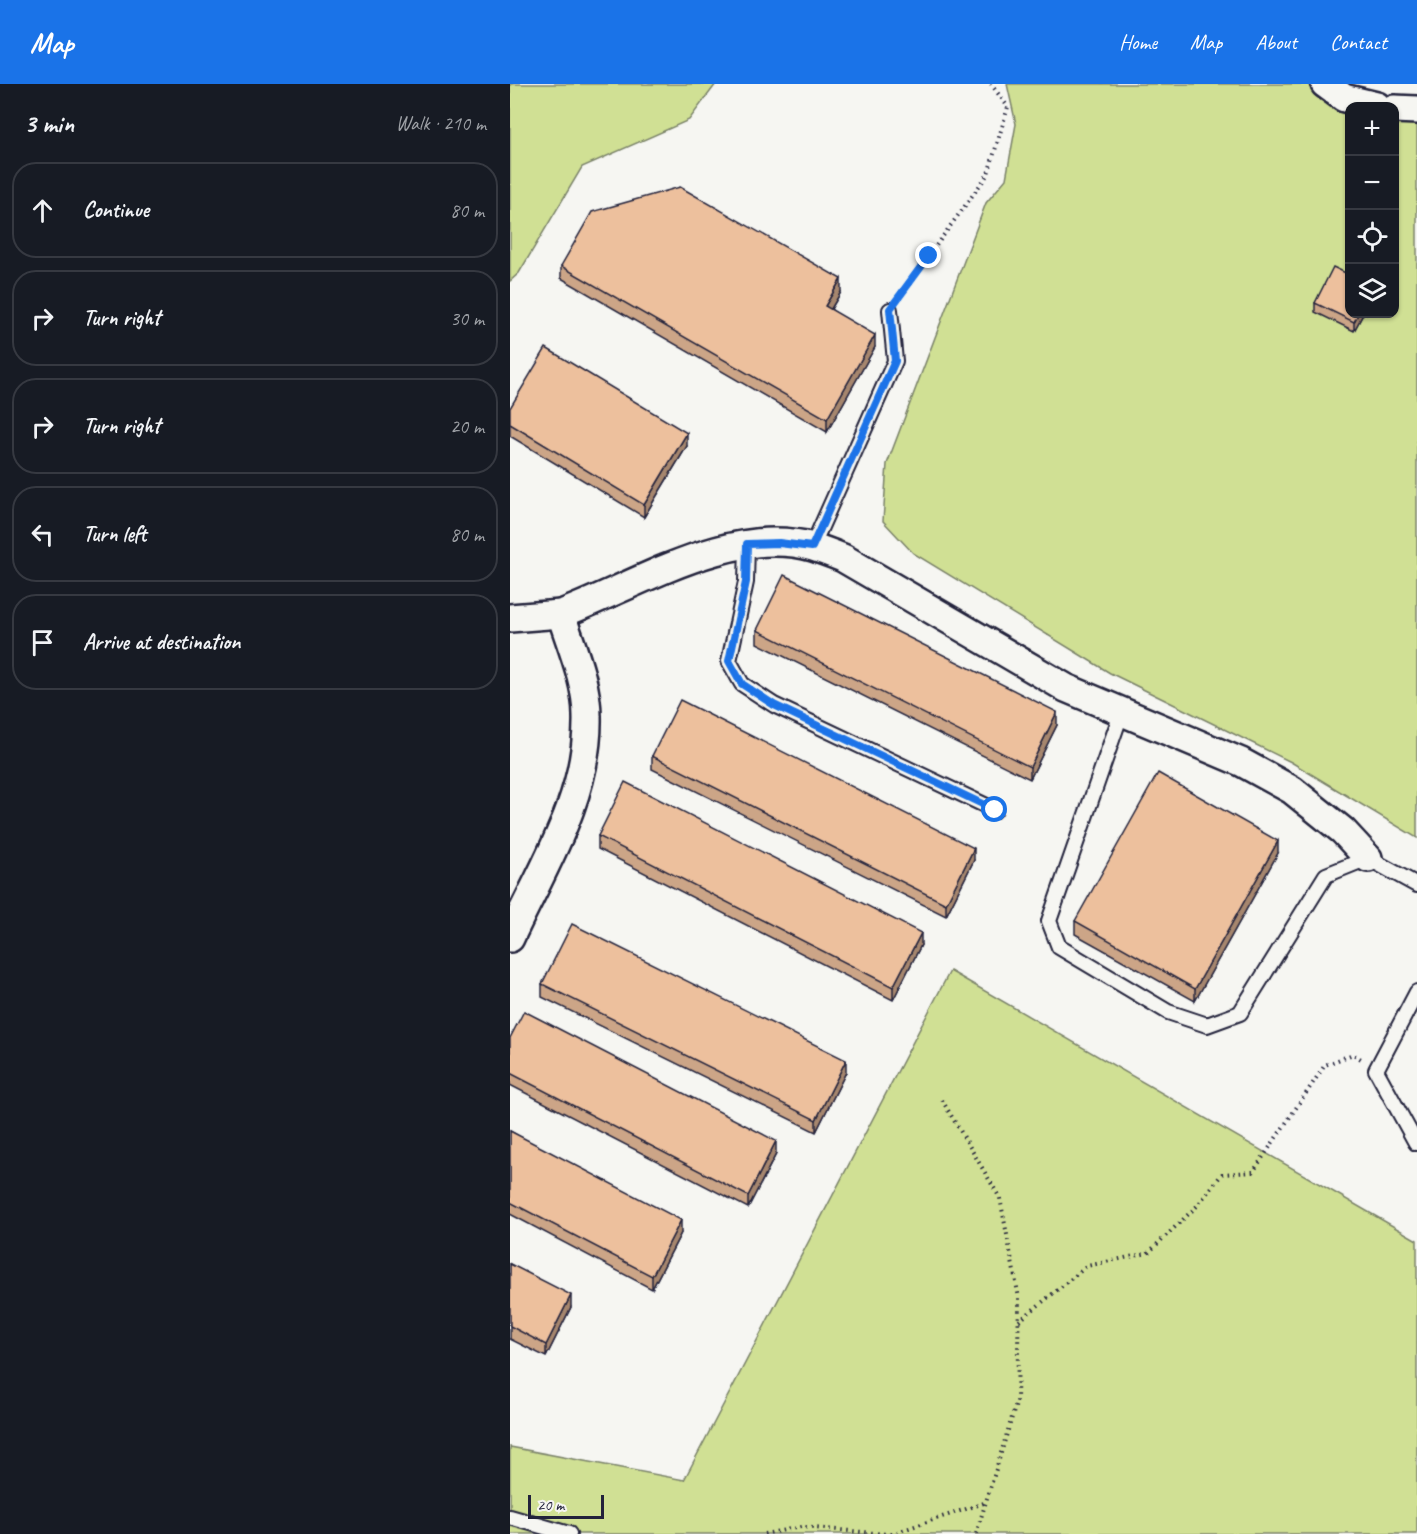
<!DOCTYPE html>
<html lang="en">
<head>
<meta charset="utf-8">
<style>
	body { margin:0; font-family:Caveat,sans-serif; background:#242831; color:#f1f3f6 }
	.controls { position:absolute; right:18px; top:18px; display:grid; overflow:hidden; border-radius:12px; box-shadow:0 2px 4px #0004 }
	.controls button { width:54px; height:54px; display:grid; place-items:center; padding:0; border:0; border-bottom:2px solid #363941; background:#171b24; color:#f1f3f6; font:30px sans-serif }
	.scale { position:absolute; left:18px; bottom:15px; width:76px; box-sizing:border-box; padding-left:6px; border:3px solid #22223b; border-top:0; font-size:16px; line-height:21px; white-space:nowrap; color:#22223b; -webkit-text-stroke:4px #f6f6f2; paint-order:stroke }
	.stop { position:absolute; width:18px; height:18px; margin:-14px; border:4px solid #1a73e8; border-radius:50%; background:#fff }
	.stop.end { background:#1a73e8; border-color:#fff; box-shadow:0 2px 6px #0008 }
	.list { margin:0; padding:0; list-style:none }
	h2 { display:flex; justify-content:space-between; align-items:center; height:78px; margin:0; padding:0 24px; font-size:26px }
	h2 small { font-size:20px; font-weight:400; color:#9ea1a6 }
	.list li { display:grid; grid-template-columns:39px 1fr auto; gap:18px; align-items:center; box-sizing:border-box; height:96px; margin:0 12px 12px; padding:0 12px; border:2px solid #363941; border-radius:24px }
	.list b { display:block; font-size:22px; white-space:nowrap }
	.list em { font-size:20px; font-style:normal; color:#9ea1a6 }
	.icon { flex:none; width:33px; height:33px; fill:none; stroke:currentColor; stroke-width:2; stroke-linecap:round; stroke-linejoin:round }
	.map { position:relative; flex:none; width:907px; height:1450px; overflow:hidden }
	header { display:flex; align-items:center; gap:36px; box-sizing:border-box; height:84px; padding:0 30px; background:#1a73e8; color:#fff }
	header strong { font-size:28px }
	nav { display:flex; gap:33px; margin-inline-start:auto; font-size:21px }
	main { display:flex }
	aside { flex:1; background:#171b24 }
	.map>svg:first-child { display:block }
	.green { fill:#d0e094; stroke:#798168; stroke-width:1.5 }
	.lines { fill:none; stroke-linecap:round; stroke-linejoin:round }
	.lane-casing { stroke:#22223b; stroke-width:18 }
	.street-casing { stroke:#22223b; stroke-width:32 }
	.path { stroke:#22223b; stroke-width:4; stroke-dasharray:1.5 4.5; stroke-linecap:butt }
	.lane { stroke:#f6f6f2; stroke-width:14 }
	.street { stroke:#f6f6f2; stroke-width:27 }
	.wall { fill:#cca587; stroke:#22223b; stroke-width:1.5 }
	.shaded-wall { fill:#a6866e; stroke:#22223b; stroke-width:1.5 }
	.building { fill:#edc09d; stroke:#22223b; stroke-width:1.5 }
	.route { stroke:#1a73e8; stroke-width:8 }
</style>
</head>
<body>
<header>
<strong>Map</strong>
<nav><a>Home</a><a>Map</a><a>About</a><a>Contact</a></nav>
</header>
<main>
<aside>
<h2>3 min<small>Walk · 210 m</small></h2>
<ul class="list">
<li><svg class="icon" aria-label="ahead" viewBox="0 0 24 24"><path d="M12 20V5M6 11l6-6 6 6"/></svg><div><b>Continue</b></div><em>80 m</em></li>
<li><svg class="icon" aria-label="right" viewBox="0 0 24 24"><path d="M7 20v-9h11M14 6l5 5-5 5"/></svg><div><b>Turn right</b></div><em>30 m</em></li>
<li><svg class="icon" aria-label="right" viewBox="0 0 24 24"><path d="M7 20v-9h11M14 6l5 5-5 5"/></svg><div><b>Turn right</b></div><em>20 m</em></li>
<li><svg class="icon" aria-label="left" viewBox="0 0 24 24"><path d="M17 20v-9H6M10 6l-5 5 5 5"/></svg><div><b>Turn left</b></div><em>80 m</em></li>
<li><svg class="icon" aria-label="arrive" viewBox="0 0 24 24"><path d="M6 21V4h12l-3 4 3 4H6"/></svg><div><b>Arrive at destination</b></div></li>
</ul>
</aside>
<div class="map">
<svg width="907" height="1450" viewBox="0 0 907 1450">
	<rect width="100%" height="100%" fill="#f6f6f2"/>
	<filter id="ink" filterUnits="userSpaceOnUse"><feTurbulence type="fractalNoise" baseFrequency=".0167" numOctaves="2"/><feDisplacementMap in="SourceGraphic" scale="12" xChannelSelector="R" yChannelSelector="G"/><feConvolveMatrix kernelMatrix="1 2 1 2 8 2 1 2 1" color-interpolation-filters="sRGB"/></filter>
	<g filter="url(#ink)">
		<g class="green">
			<polygon points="0,0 206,0 179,36 72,83 9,189 0,197"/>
			<polygon points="497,0 806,0 839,25 840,230 884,230 885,32 907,34 907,754 781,678 600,589 403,469 373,437 377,380 476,119 496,95 506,40"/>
			<polygon points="440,887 907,1156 907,1450 0,1450 0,1363 174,1396"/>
		</g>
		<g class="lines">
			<defs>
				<g id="lane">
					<polyline points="237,461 236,498 219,577 232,600 264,621 485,726"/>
					<polyline points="302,463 385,277 380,226"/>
					<polyline points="611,630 539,837 549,863 658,928 697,941 730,929 816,791 858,774 907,801"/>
					<polyline points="906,1059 866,986 907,908"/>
					<polyline points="0,1433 59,1450"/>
				</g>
				<g id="street">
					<polyline points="815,0 834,14 867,22"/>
					<polyline points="884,25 907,26"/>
					<polyline points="0,534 51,530"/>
					<path d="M0,854C33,783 79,712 77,632C77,598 61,562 51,530C126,502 220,440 303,463C313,466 323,470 333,474L556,604L731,678L782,706L833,747L858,774"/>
				</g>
			</defs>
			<use href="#lane" class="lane-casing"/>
			<use href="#street" class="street-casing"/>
			<g class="path">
				<polyline points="391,210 478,90 498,23 481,0"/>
				<polyline points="432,1016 490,1114 509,1214 507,1317 466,1450"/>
				<polyline points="509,1237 577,1182 638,1169 687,1122 712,1090 743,1088 815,981 843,970 851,975"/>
				<polyline points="254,1450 291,1443 378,1450"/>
				<polyline points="381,1450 477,1418"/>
			</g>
			<use href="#lane" class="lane"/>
			<use href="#street" class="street"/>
		</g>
		<g class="wall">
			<polygon points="51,182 331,208 321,225 365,263 317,348 51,194"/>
			<polygon points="805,219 840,230 853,230 844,247 805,228"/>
			<polygon points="0,324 177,362 134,433 0,352"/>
			<polygon points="247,546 547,641 520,695 247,559"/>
			<polygon points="142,672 464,776 436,832 142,685"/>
			<polygon points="88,752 411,861 383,916 88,765"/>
			<polygon points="768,769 685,917 565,850 565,837"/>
			<polygon points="32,900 336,988 306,1048 32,913"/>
			<polygon points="0,954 266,1070 238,1124 0,1001"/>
			<polygon points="0,1047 171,1149 142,1205 0,1130"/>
			<polygon points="0,1180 61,1223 36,1273 0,1255"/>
		</g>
		<g class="shaded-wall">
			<polygon points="331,195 331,208 315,235 315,222"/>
			<polygon points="848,230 853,230 844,247 844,238"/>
			<polygon points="365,251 365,263 317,348 317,335"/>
			<polygon points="177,349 177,362 134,433 134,421"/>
			<polygon points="547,628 547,641 520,695 520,683"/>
			<polygon points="768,757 768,769 685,917 685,905"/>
			<polygon points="464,764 464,776 436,832 436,820"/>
			<polygon points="411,849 411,861 383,916 383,903"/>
			<polygon points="336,976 336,988 306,1048 306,1036"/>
			<polygon points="266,1057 266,1070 238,1124 238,1112"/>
			<polygon points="171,1136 171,1149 142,1205 142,1192"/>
			<polygon points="61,1211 61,1223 36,1273 36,1261"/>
		</g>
		<g class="building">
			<polygon points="170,103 331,195 315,222 365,251 317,335 51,182 82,128"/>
			<polygon points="823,183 840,191 840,230 848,230 844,238 805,219"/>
			<polygon points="36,264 177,349 134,421 0,340 0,324"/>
			<polygon points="274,491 547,628 520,683 247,546"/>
			<polygon points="170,616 464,764 436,820 142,672"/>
			<polygon points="648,689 768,757 685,905 565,837"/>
			<polygon points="115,698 411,849 383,903 88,752"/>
			<polygon points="62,840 336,976 306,1036 32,900"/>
			<polygon points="14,927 266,1057 238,1112 0,989 0,954"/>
			<polygon points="0,1047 171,1136 142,1192 0,1118"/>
			<polygon points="0,1180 61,1211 36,1261 0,1242"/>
		</g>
	</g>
	<g class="lines" filter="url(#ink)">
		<polyline class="route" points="419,172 380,225 385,277 302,463 269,459 237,460 236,498 219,577 232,600 264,621 485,726"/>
	</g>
</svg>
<div class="controls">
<button>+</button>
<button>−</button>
<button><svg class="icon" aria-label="locate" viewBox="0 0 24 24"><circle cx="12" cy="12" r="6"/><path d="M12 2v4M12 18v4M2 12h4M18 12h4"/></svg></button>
<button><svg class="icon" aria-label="layers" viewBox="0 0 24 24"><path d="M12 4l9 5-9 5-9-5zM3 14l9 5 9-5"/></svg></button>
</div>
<div class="scale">20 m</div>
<div class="stop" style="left:485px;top:726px"></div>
<div class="stop end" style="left:419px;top:172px"></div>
</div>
</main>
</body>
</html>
